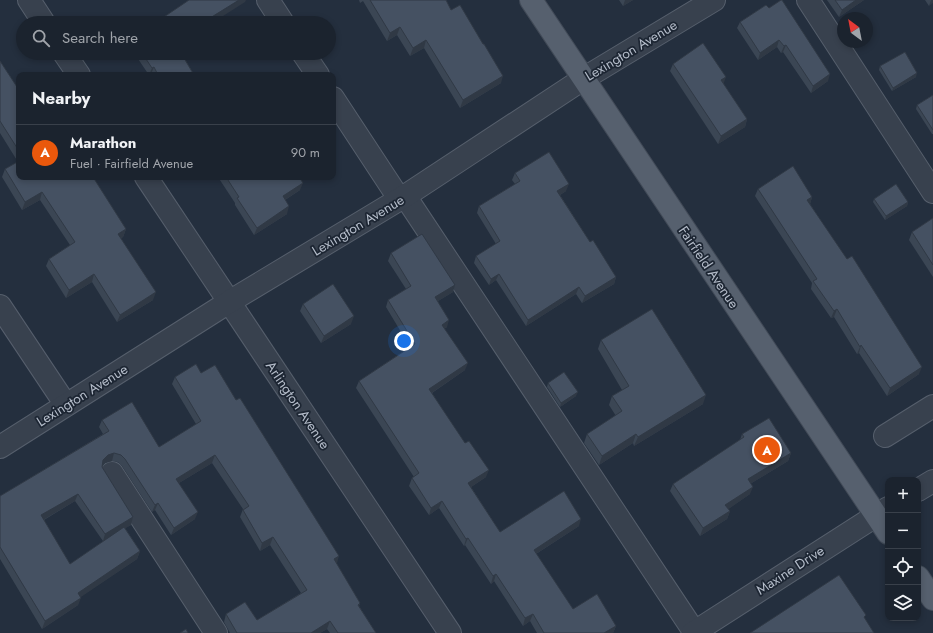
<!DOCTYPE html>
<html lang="en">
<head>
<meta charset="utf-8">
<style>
	body { margin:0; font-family:Jost,sans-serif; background:#282f3a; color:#f1f3f6 }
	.controls { position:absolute; right:12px; bottom:12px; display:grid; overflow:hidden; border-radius:8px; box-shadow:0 2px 6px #0003 }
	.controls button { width:36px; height:36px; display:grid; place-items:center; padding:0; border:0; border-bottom:1px solid #39404a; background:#1b232e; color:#f1f3f6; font:20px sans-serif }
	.compass { position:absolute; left:837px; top:12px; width:36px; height:36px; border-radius:50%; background:#1b232e; box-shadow:0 2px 6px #0003; rotate:328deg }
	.you { position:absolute; left:404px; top:341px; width:14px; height:14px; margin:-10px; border:3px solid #fff; border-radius:50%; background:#1a73e8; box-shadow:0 0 0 6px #1a73e833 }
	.badge { display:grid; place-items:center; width:26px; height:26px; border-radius:50%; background:#ea580c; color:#fff; font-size:13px; font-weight:700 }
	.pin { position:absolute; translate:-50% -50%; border:2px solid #fff; box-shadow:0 1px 4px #0006 }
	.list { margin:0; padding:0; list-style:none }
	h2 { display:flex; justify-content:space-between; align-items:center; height:52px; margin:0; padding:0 16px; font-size:17px }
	h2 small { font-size:13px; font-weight:400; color:#a0a4aa }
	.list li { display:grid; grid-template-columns:26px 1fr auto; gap:12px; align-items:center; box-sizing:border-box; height:56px; padding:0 16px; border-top:1px solid #39404a }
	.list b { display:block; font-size:15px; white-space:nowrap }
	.list p { margin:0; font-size:13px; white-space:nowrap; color:#a0a4aa }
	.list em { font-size:13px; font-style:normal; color:#a0a4aa }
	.icon { flex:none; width:22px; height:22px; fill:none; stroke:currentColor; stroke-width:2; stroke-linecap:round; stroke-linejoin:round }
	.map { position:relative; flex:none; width:933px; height:633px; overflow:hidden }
	.search { position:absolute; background:#1b232e; box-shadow:0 2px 6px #0003; left:16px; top:16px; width:320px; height:44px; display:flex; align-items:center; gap:10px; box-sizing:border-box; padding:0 14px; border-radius:22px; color:#a0a4aa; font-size:15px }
	.panel { position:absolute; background:#1b232e; box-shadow:0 2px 6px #0003; left:16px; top:72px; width:320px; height:108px; border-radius:8px }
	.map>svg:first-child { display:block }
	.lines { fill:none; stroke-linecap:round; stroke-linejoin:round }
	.minor-casing { stroke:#565f6c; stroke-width:24 }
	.major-casing { stroke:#414a57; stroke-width:24 }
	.minor { stroke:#38414e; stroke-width:22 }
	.major { stroke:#56606e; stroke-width:22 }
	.wall { fill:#3b4654; fill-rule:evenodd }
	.shaded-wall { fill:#303945 }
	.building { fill:#455162; stroke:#303945 }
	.labels { text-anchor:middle; stroke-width:3.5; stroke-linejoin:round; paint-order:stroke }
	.street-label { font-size:14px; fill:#b4bcc9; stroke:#1d2633 }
</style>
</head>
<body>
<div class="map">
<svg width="933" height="633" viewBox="0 0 933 633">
	<rect width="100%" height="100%" fill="#242f3e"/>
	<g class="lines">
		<defs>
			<g id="minor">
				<polyline points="29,0 44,23"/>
				<polyline points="268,0 283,23"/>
				<polyline points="808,0 933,192"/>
				<polyline points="64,53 79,75"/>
				<polyline points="303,53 318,75"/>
				<polyline points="333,98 400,200"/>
				<polyline points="146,177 450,633"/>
				<polyline points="405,196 695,633"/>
				<polyline points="0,306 66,405"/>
				<polyline points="885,436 933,406"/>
				<polyline points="0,447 229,302 405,196 583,79 714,0"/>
				<polyline points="112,473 216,633"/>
				<polyline points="918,490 933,481"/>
				<polyline points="693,633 888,508"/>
			</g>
			<g id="major">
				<polyline points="531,0 888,533"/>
				<polyline points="918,577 933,599"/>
			</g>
		</defs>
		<use href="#minor" class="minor-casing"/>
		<use href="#major" class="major-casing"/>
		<use href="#minor" class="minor"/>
		<use href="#major" class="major"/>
	</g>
	<g class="wall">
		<polygon points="359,0 446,0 451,10 501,83 460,108 424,48 410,56 397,35 387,41 363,1 360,3"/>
		<polygon points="619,0 633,0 623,6"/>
		<polygon points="827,0 864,0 839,17"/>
		<polygon points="925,0 933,0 929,6"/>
		<polygon points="766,5 828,81 811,93 783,52 781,53 777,47 758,60 737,28 740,22"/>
		<polygon points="134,53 183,53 182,54 194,75 151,75 151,74 149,75"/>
		<polygon points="0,61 19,90 19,177 126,229 123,237 121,238 153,300 117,322 92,282 66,298 46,266 49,259 70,245 40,200 22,210 2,177 5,169 18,162 0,133"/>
		<polygon points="673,64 723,83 747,119 745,127 718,144 670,71"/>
		<polygon points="880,66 916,77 892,91 879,70"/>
		<polygon points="933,95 933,134 932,134 916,109 917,105"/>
		<polygon points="515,173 566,191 560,195 590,242 616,277 614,284 582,303 576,294 526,326 496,280 489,285 474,263 476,256 496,244 477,213 479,206 515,184 512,180"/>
		<polygon points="218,177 299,177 300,190 285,200 287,214 254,235 235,205 235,203"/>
		<polygon points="758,189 812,197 810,204 919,374 887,396 859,353 857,354 834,317 831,318 811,289 812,283 755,196"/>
		<polygon points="874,199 908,202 907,206 885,220 873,202"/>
		<polygon points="933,218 933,277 909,240 912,232"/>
		<polygon points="391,253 453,292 438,301 447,327 444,329 465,370 432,393 486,477 471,487 500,532 579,526 536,554 573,609 616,626 613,633 537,633 530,621 523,626 494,581 491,584 465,545 464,546 439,508 429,515 409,486 412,478 414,477 356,388 359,381 410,347 386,307 388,300 406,289 388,261"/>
		<polygon points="303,304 351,324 321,343 300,311"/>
		<polygon points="601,340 703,404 634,446 633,443 599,465 584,443 587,434 616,416 609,405 612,396 622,390 598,349"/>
		<path d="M201,373L236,400L336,563L360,603L359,606L376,633H330L327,629L320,633H230L224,622L226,614L257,620L301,593L270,545L260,551L240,517L243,509L212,463L179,483L195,519L171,535L155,510L152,512L122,466L118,462L112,461L105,463L102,467L133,517L131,525L125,528L140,551L137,559L80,597L78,605L42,629L0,559V496L103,434L99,427L102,420L159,447L196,424L172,384L175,377ZM75,501L103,541L108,538L70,564L44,520Z"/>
		<polygon points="548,383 576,396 560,407 547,387"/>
		<polygon points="742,434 791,453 788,461 750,484 750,494 728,509 730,511 727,519 700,536 670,491 673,484 740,440"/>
	</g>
	<g class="shaded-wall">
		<polygon points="239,0 246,0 245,2 212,23 202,23"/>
		<polygon points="625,0 633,0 623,6"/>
		<polygon points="856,0 864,0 839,17 842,10"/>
		<polygon points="931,0 933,0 933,3 929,6"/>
		<polygon points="400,27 397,35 387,41 390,33"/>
		<polygon points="426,40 424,48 410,56 413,48"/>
		<polygon points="779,40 777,47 758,60 760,53"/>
		<polygon points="786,45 783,52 781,53 784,46"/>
		<polygon points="154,67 151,74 149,75 152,68"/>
		<polygon points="917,73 916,77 892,91 893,88"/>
		<polygon points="830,74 828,81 811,93 813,86"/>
		<polygon points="503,76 501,83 460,108 463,100"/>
		<polygon points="726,77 723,85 721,80"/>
		<polygon points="747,119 745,127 718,144 721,136"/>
		<polygon points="303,183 300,190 280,203 283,196"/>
		<polygon points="569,184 566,191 555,198 557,191"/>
		<polygon points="42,192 40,200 22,210 25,202"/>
		<polygon points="812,197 810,204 807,200"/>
		<polygon points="908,202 907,206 885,220 886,216"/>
		<polygon points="289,206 287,214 254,235 257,228"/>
		<polygon points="126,229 123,237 115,241 118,234"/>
		<polygon points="94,274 92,282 66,298 69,290"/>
		<polygon points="499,274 496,280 489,285 491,279"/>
		<polygon points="616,277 614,284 582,303 585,296"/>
		<polygon points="455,285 453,292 433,304 435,297"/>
		<polygon points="579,287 576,294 526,326 528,320"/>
		<polygon points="156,292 153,300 117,322 120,315"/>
		<polygon points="837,309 834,317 831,318 834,311"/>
		<polygon points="354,316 351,324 321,343 324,336"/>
		<polygon points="449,320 447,327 439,332 442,325"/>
		<polygon points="861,345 859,353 857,354 860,347"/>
		<polygon points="468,363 465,370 427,396 429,389"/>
		<polygon points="922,367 919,374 887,396 890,388"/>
		<polygon points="578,392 576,396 560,407 561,403"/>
		<polygon points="706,395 703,404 634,446 638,437"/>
		<polygon points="636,434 633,443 599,465 602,456"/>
		<polygon points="114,453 112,461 105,463 101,468 103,460 108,455"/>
		<polygon points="791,453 788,461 745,487 748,479"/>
		<polygon points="215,455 212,463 174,486 176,479"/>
		<polygon points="489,470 486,477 465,491 468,483"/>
		<polygon points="753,487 750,494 723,513 725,505"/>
		<polygon points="78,494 75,501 38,523 41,515"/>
		<polygon points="442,501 439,508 429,515 431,508"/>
		<polygon points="158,503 155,510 152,512 155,505"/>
		<polygon points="730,511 727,519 700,536 703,528"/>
		<polygon points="198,512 195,519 171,535 174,528"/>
		<polygon points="133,517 131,525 103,541 105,534"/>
		<polygon points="581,519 579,526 531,557 534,550"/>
		<polygon points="273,537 270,545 260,551 262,543"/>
		<polygon points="468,538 465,545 464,546 466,539"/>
		<polygon points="140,551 137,559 75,601 78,593"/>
		<polygon points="339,556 337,563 331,567 334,559"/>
		<polygon points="496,574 494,581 491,584 493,576"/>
		<polygon points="81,598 78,605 42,629 45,621"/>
		<polygon points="533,614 530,621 523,626 525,618"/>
		<polygon points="330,621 327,629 320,633 311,633"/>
		<polygon points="616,626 613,633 604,633"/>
	</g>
	<g class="building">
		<polygon points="189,0 239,0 202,23 155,23"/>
		<polygon points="370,0 446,0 451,10 460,5 483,44 484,44 503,76 463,100 426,40 413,48 400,27 390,33"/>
		<polygon points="781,0 782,0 830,74 813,86 786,45 784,46 779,40 760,53 740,22 766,5 769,8"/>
		<polygon points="835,0 856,0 842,10"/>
		<polygon points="703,43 726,77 721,80 747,119 721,136 673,64"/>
		<polygon points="905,52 917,73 893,88 880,66"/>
		<polygon points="142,53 181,53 194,75 158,75 154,67 152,68"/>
		<polygon points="0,61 19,90 19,151 0,121"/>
		<polygon points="933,95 933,130 917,105"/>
		<polygon points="549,152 569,184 557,191 590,242 593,240 616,277 585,296 579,287 528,320 499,274 491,279 476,256 500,241 479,206 520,181 515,173"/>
		<polygon points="19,161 19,177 77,177 78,178 79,177 93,177 126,229 118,234 156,292 120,315 94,274 69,290 49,259 75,242 42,192 25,202 5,169"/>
		<polygon points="793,166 812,197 807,200 847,259 852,256 922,367 890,388 861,345 860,347 837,309 834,311 813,281 817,279 758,189"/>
		<polygon points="226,177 299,177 303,183 283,196 289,206 257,228 237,198 239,197"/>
		<polygon points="896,184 908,202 886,216 874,199"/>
		<polygon points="933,218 933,265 912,232"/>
		<polygon points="422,234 455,285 435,297 449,320 442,325 468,363 429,389 465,443 469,441 489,470 468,483 500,532 564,491 581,519 534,550 573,609 597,594 616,626 604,633 544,633 533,614 525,618 496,574 493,576 468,538 466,539 442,501 431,508 412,478 419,473 359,381 415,344 388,300 411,286 391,253"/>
		<polygon points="333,284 354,316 324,336 303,304"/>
		<polygon points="652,309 706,395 638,437 636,434 602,456 587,434 622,411 612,396 629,386 601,340"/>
		<polygon points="196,364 201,373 215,365 236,400 240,398 339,556 334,559 360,603 358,605 376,633 338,633 330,621 311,633 237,633 226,614 245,602 257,620 307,590 273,537 262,543 243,510 249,506 215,455 176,479 198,512 174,528 158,503 155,505 125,459 121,455 114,453 108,455 103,460 102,467 133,517 105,534 78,494 41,515 70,564 124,527 140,551 78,593 81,598 45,621 0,547 0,496 109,431 102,420 132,402 159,447 201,421 175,377"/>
		<polygon points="564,372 578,392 561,403 548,383"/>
		<polygon points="769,418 791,453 748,479 753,487 725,505 730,511 703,528 673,484 744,437 742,434"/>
		<polygon points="839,575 866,615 864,617 874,633 750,633"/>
		<polygon points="186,629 188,633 180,633"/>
	</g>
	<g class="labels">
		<g class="street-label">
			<text transform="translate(631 50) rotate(-31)" y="5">Lexington Avenue</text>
			<text transform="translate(358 225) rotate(-31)" y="5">Lexington Avenue</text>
			<text transform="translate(709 267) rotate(56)" y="5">Fairfield Avenue</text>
			<text transform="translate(82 395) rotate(-32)" y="5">Lexington Avenue</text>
			<text transform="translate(298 405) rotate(56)" y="5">Arlington Avenue</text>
			<text transform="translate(790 570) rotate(-33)" y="5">Maxine Drive</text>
		</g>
	</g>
</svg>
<div class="controls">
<button>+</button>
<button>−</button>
<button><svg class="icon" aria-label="locate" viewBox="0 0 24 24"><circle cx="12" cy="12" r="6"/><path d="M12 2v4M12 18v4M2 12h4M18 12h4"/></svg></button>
<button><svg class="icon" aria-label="layers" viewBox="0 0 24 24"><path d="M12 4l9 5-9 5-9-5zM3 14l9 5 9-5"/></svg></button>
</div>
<svg class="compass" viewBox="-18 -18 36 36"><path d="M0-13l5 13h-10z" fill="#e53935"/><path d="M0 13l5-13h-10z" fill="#a0a4aa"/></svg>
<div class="you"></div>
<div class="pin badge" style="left:767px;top:450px">A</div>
<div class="search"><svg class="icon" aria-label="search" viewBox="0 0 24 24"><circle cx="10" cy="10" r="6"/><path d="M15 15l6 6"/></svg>Search here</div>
<section class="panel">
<h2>Nearby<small></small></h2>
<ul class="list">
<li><span class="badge">A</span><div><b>Marathon</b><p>Fuel · Fairfield Avenue</p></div><em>90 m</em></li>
</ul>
</section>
</div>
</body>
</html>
